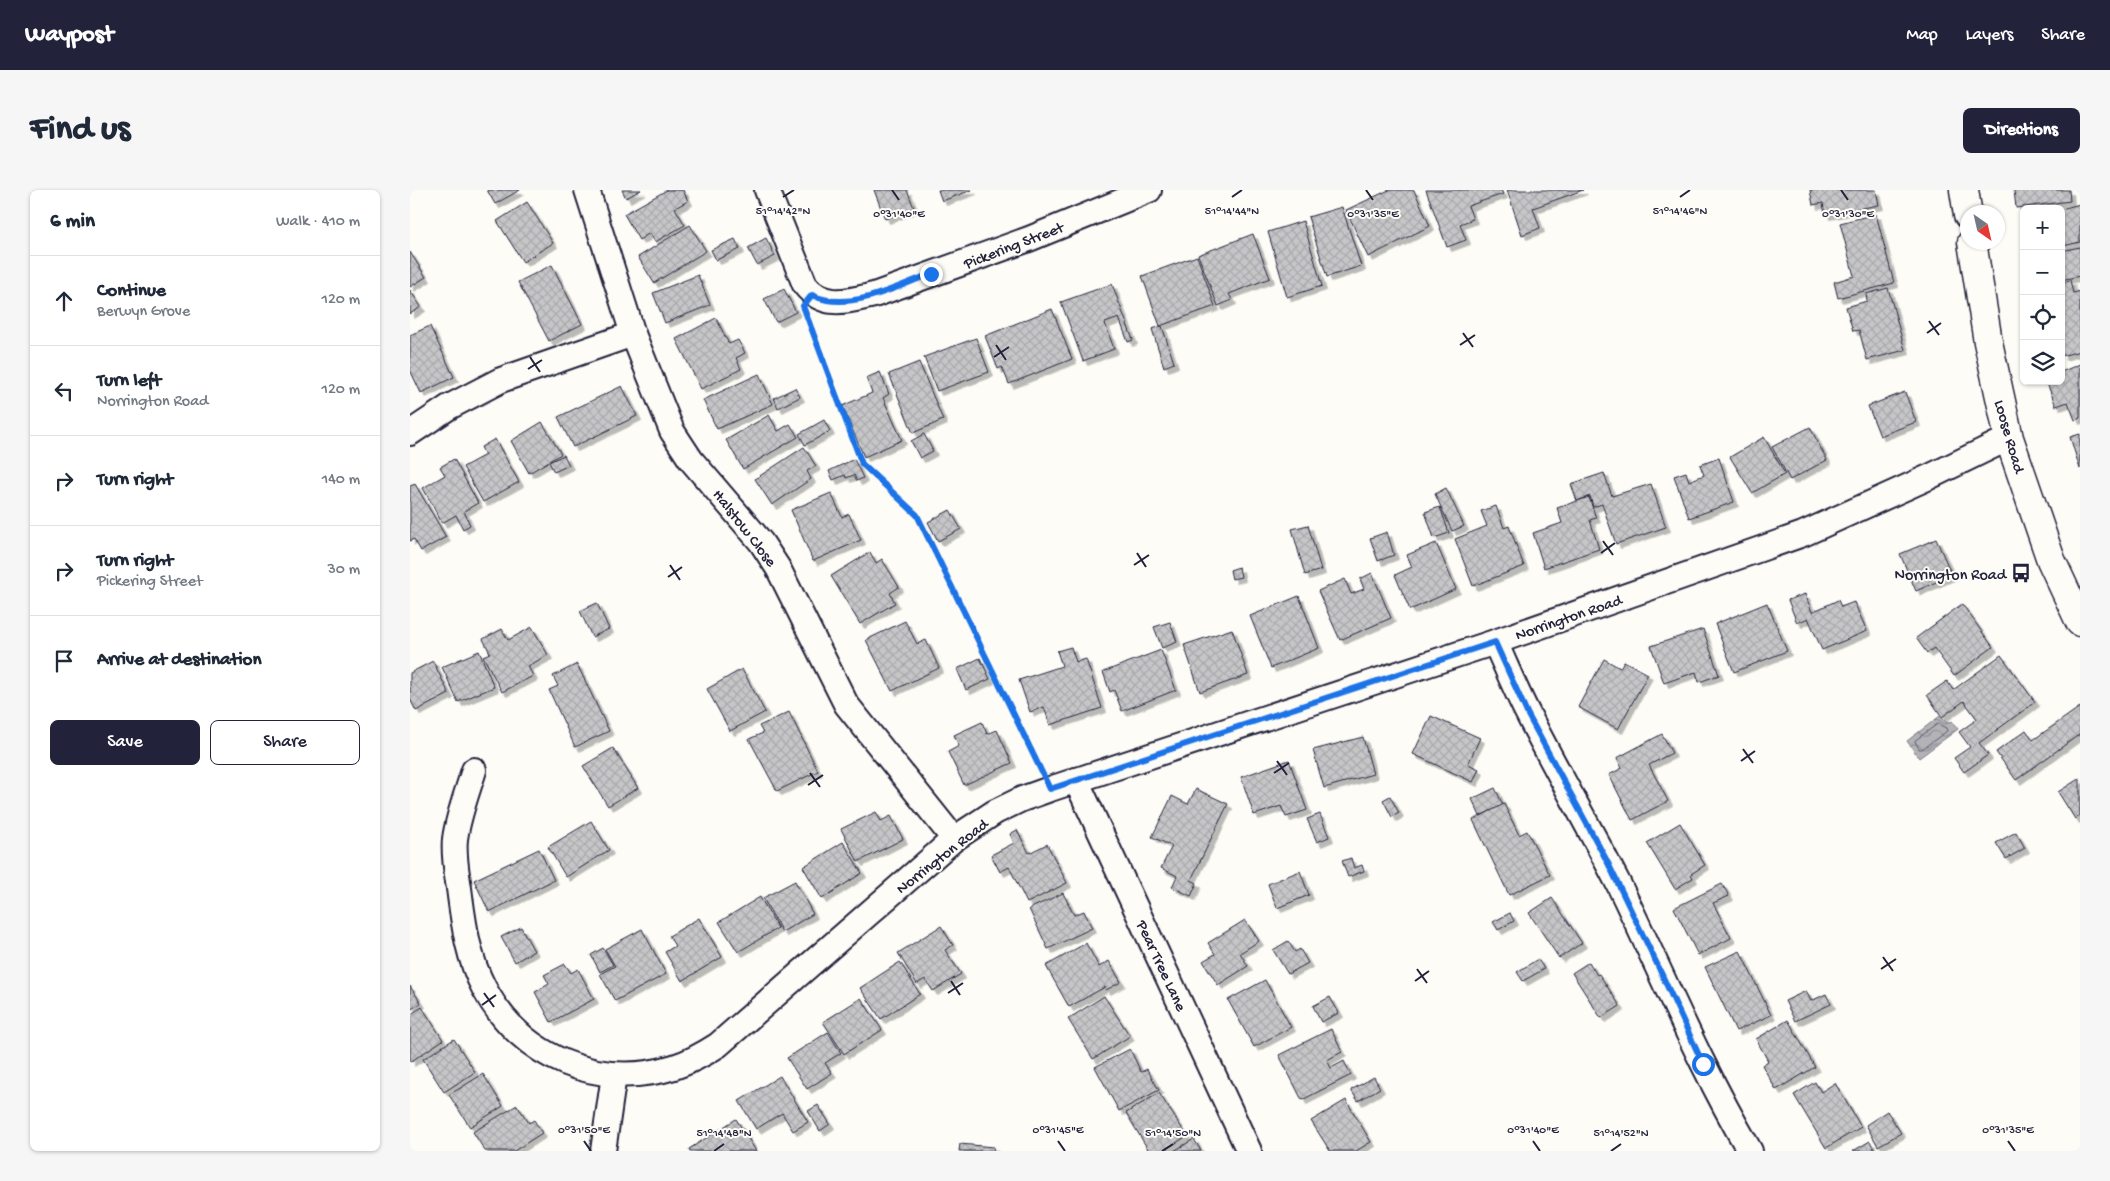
<!DOCTYPE html>
<html lang="en">
<head>
<meta charset="utf-8">
<style>
	body { margin:0; font-family:"Gochi Hand",sans-serif; background:#f6f6f7; color:#1f2937 }
	.controls { position:absolute; right:15px; top:15px; display:grid; overflow:hidden; border-radius:8px; box-shadow:0 1px 4px #0004 }
	.controls button { width:45px; height:45px; display:grid; place-items:center; padding:0; border:0; border-bottom:1px solid #e0e1e3; background:#fff; color:#1f2937; font:25px sans-serif }
	.compass { position:absolute; left:1550px; top:15px; width:45px; height:45px; border-radius:50%; background:#fff; box-shadow:0 1px 4px #0004; rotate:146deg }
	.stop { position:absolute; width:15px; height:15px; margin:-11px; border:4px solid #1a73e8; border-radius:50%; background:#fff }
	.stop.end { background:#1a73e8; border-color:#fff; box-shadow:0 1px 5px #0008 }
	.list { margin:0; padding:0; list-style:none }
	h2 { display:flex; justify-content:space-between; align-items:center; height:65px; margin:0; padding:0 20px; font-size:21px }
	h2 small { font-size:16px; font-weight:400; color:#747a83 }
	.list li { display:grid; grid-template-columns:32px 1fr auto; gap:15px; align-items:center; box-sizing:border-box; height:90px; padding:0 20px; border-top:1px solid #e0e1e3 }
	.list b { display:block; font-size:19px; white-space:nowrap }
	.list p { margin:0; font-size:16px; white-space:nowrap; color:#747a83 }
	.list em { font-size:16px; font-style:normal; color:#747a83 }
	.actions { display:flex; gap:10px; padding:15px 20px }
	.actions a { flex:1; padding:11px 0; border:1px solid #22223b; border-radius:8px; text-align:center; font-size:18px; color:#22223b }
	.actions .main { background:#22223b; color:#fff }
	.icon { flex:none; width:28px; height:28px; fill:none; stroke:currentColor; stroke-width:2; stroke-linecap:round; stroke-linejoin:round }
	.map { position:relative; flex:none; width:1670px; height:961px; overflow:hidden; border-radius:8px }
	header { display:flex; align-items:center; gap:30px; box-sizing:border-box; height:70px; padding:0 25px; background:#22223b; color:#fff }
	header strong { font-size:24px }
	nav { display:flex; gap:28px; margin-inline-start:auto; font-size:18px }
	.intro { display:flex; align-items:center; justify-content:space-between; box-sizing:border-box; height:120px; padding:0 30px }
	h1 { margin:0; font-size:35px }
	.button { padding:12px 22px; border-radius:8px; background:#22223b; color:#fff; font-size:18px; font-weight:700 }
	main { display:flex; gap:30px; padding:0 30px }
	aside { flex:1; background:#fff; border-radius:8px; box-shadow:0 1px 4px #0004 }
	.map>svg:first-child { display:block }
	.water { fill:url(#water-waves); stroke:#787885 }
	.lines { fill:none; stroke-linecap:round; stroke-linejoin:round }
	.shore { stroke:#5c5c6d; stroke-width:1 }
	.building { fill:url(#building-cross-hatch); stroke:#22223b; filter:url(#shadow) }
	.minor-casing { stroke:#22223b; stroke-width:28 }
	.trunk-casing { stroke:#22223b; stroke-width:31 }
	.path { stroke:#22223b; stroke-width:3; stroke-dasharray:4 4; stroke-linecap:butt }
	.minor { stroke:#fdfcf7; stroke-width:24 }
	.trunk { stroke:#fdfcf7; stroke-width:28 }
	.route { stroke:#1a73e8; stroke-width:6 }
	.ticks { fill:none; stroke:#22223b; stroke-width:2 }
	.labels { text-anchor:middle; stroke-width:4; stroke-linejoin:round; paint-order:stroke }
	.street-label { font-size:16px; fill:#22223b; stroke:#fdfcf7 }
	.poi-label { font-size:16px; fill:#22223b; stroke:#fdfcf7; text-anchor:end }
	.ticks-label { font-size:12px; text-anchor:middle; fill:#22223b; stroke:#fdfcf7; stroke-width:4; stroke-linejoin:round; paint-order:stroke }
</style>
</head>
<body>
<header>
<strong>Waypost</strong>
<nav><a>Map</a><a>Layers</a><a>Share</a></nav>
</header>
<div class="intro"><h1>Find us</h1><a class="button">Directions</a></div>
<main>
<aside>
<h2>6 min<small>Walk · 410 m</small></h2>
<ul class="list">
<li><svg class="icon" aria-label="ahead" viewBox="0 0 24 24"><path d="M12 20V5M6 11l6-6 6 6"/></svg><div><b>Continue</b><p>Berwyn Grove</p></div><em>120 m</em></li>
<li><svg class="icon" aria-label="left" viewBox="0 0 24 24"><path d="M17 20v-9H6M10 6l-5 5 5 5"/></svg><div><b>Turn left</b><p>Norrington Road</p></div><em>120 m</em></li>
<li><svg class="icon" aria-label="right" viewBox="0 0 24 24"><path d="M7 20v-9h11M14 6l5 5-5 5"/></svg><div><b>Turn right</b></div><em>140 m</em></li>
<li><svg class="icon" aria-label="right" viewBox="0 0 24 24"><path d="M7 20v-9h11M14 6l5 5-5 5"/></svg><div><b>Turn right</b><p>Pickering Street</p></div><em>30 m</em></li>
<li><svg class="icon" aria-label="arrive" viewBox="0 0 24 24"><path d="M6 21V4h12l-3 4 3 4H6"/></svg><div><b>Arrive at destination</b></div></li>
</ul>
<div class="actions"><a class="main">Save</a><a>Share</a></div>
</aside>
<div class="map">
<svg width="1670" height="961" viewBox="0 0 1670 961">
	<defs>
		<pattern id="water-waves" width="16" height="10" patternUnits="userSpaceOnUse" patternTransform="scale(1.25)"><rect width="16" height="10" fill="#b2b2b7"/><path d="M0 5q4-4 8 0t8 0" fill="none" stroke="#909096"/></pattern>
		<pattern id="building-cross-hatch" width="8" height="8" patternUnits="userSpaceOnUse" patternTransform="scale(1.25)"><rect width="8" height="8" fill="#c6c6c8"/><path d="M0 0l8 8M0 8l8-8" fill="none" stroke="#aaaaad"/></pattern>
		<filter id="shadow"><feDropShadow dx="4.5" dy="4.5" stdDeviation="0" flood-color="#0004"/></filter>
	</defs>
	<rect width="100%" height="100%" fill="#fdfcf7"/>
	<filter id="ink" filterUnits="userSpaceOnUse"><feTurbulence type="fractalNoise" baseFrequency=".02" numOctaves="2"/><feDisplacementMap in="SourceGraphic" scale="10" xChannelSelector="R" yChannelSelector="G"/><feConvolveMatrix kernelMatrix="1 2 1 2 8 2 1 2 1" color-interpolation-filters="sRGB"/></filter>
	<g filter="url(#ink)">
		<polygon class="water" points="1530,526 1537,533 1542,531 1548,539 1509,568 1497,551"/>
		<g class="lines">
			<polygon class="shore" points="1528,534 1536,538 1537,541 1512,559 1509,559 1505,551"/>
		</g>
		<g class="building">
			<polygon points="77,0 110,0 85,14"/>
			<polygon points="212,0 231,0 216,8"/>
			<polygon points="257,0 273,0 278,11 265,18 275,35 245,52 240,43 229,50 214,24"/>
			<polygon points="464,0 497,0 504,18 475,29"/>
			<polygon points="528,0 562,0 532,11"/>
			<polygon points="979,0 1004,0 1020,36 958,67 936,20"/>
			<polygon points="1016,0 1091,0 1093,4 1058,16 1063,29 1050,34 1056,50 1037,57"/>
			<polygon points="1097,0 1173,0 1123,18 1130,38 1112,45"/>
			<polygon points="1400,0 1466,0 1469,15 1415,25 1413,13 1403,15"/>
			<polygon points="1604,0 1659,0 1660,11 1606,18"/>
			<polygon points="117,12 143,53 113,72 87,31"/>
			<polygon points="1670,14 1670,52 1653,56 1651,48 1651,19"/>
			<polygon points="932,17 951,76 917,87 898,27"/>
			<polygon points="1466,24 1484,93 1428,108 1424,92 1444,86 1430,33"/>
			<polygon points="893,31 912,96 877,107 858,42"/>
			<polygon points="280,35 296,61 244,93 228,67"/>
			<polygon points="843,44 860,88 819,104 822,110 808,116 788,65"/>
			<polygon points="356,48 365,66 347,75 338,58"/>
			<polygon points="325,49 330,59 306,70 301,60"/>
			<polygon points="1670,57 1670,86 1651,90 1651,61"/>
			<polygon points="0,62 16,87 0,97"/>
			<polygon points="787,66 805,116 750,136 732,86"/>
			<polygon points="142,75 172,134 139,151 108,92"/>
			<polygon points="288,85 300,115 255,133 243,103"/>
			<polygon points="1660,90 1663,103 1670,101 1670,161 1651,166 1651,93"/>
			<polygon points="702,94 723,150 718,152 709,128 695,133 704,159 673,171 651,112"/>
			<polygon points="1478,98 1495,160 1457,170 1449,140 1443,141 1436,117 1457,111 1456,104"/>
			<polygon points="374,99 386,122 366,132 354,109"/>
			<polygon points="0,100 11,117 0,124"/>
			<polygon points="642,119 662,169 599,194 592,177 588,179 575,146"/>
			<polygon points="306,128 319,154 328,150 335,163 326,168 331,179 291,199 266,149"/>
			<polygon points="20,136 44,187 11,203 0,180 0,145"/>
			<polygon points="752,136 764,173 754,177 742,139"/>
			<polygon points="566,148 579,182 527,201 514,167"/>
			<polygon points="509,172 533,230 503,243 479,184"/>
			<polygon points="1670,174 1670,228 1665,230 1658,212 1646,216 1636,191 1651,191 1651,182"/>
			<polygon points="470,182 479,204 473,208 492,250 454,267 432,216 462,203 456,188"/>
			<polygon points="349,184 363,214 307,239 293,210"/>
			<polygon points="212,196 227,226 163,257 148,227"/>
			<polygon points="385,198 390,207 368,218 364,208"/>
			<polygon points="1495,202 1506,232 1470,246 1458,216"/>
			<polygon points="359,225 368,241 380,234 388,247 333,279 316,250"/>
			<polygon points="414,230 420,241 395,255 389,244"/>
			<polygon points="132,232 151,264 119,283 101,251"/>
			<polygon points="1400,237 1417,270 1380,290 1362,257"/>
			<polygon points="514,244 523,261 510,268 501,251"/>
			<polygon points="1670,244 1670,279 1660,247"/>
			<polygon points="1354,247 1375,284 1342,303 1320,267"/>
			<polygon points="85,249 109,292 73,312 53,277 75,265 71,257"/>
			<polygon points="394,257 406,276 397,281 401,289 362,315 345,289"/>
			<polygon points="154,265 159,275 144,282 139,272"/>
			<polygon points="1309,268 1324,312 1279,328 1264,286 1276,282 1279,291 1294,285 1290,275"/>
			<polygon points="44,269 68,313 54,321 60,335 53,339 46,325 32,333 13,298 35,285 30,277"/>
			<polygon points="444,269 453,288 447,291 444,285 436,288 435,285 423,290 419,281"/>
			<polygon points="1194,283 1202,306 1241,294 1256,337 1206,354 1192,314 1183,317 1180,306 1167,311 1161,294"/>
			<polygon points="5,294 36,347 11,361 4,349 0,351 0,296"/>
			<polygon points="1036,298 1054,336 1042,341 1025,304"/>
			<polygon points="421,303 432,327 439,324 451,350 403,371 381,320"/>
			<polygon points="1179,307 1186,328 1180,330 1189,359 1134,378 1123,343 1152,333 1147,318"/>
			<polygon points="1086,316 1094,338 1099,336 1114,376 1063,396 1045,349 1077,336 1071,321"/>
			<polygon points="1030,317 1039,343 1024,348 1015,322"/>
			<polygon points="540,320 551,339 528,351 518,332"/>
			<polygon points="898,335 911,380 895,385 882,339"/>
			<polygon points="977,342 984,365 968,371 960,348"/>
			<polygon points="1526,349 1542,385 1506,401 1490,364"/>
			<polygon points="1026,353 1046,399 1000,420 985,385 1002,377 997,365"/>
			<polygon points="460,362 466,373 472,369 489,397 480,403 485,413 450,434 421,386"/>
			<polygon points="829,377 831,387 822,389 820,380"/>
			<polygon points="962,383 981,428 930,450 908,401 935,389 941,404 954,399 950,389"/>
			<polygon points="1395,404 1402,422 1428,410 1431,417 1444,412 1457,441 1412,460 1398,428 1387,433 1378,410"/>
			<polygon points="889,406 909,458 861,478 840,426"/>
			<polygon points="187,413 199,439 182,447 170,421"/>
			<polygon points="1357,413 1377,461 1324,482 1305,434"/>
			<polygon points="1552,414 1583,457 1544,486 1524,458 1517,463 1506,448"/>
			<polygon points="495,431 507,454 516,450 529,478 482,501 456,450"/>
			<polygon points="760,432 767,452 752,458 744,437"/>
			<polygon points="122,437 138,465 118,476 123,486 92,502 73,466 80,463 73,449 92,439 98,450"/>
			<polygon points="822,439 838,485 790,502 774,455"/>
			<polygon points="1293,439 1309,485 1289,492 1286,482 1254,493 1241,456"/>
			<polygon points="661,457 666,472 676,469 692,518 640,535 634,517 620,522 609,490 652,476 647,461"/>
			<polygon points="751,460 766,500 712,521 704,500 700,502 693,482"/>
			<polygon points="69,461 84,497 48,512 32,477"/>
			<polygon points="1591,465 1625,512 1569,553 1578,565 1554,582 1544,568 1560,557 1549,542 1567,529 1554,511 1532,527 1517,505 1537,491 1543,500"/>
			<polygon points="570,468 580,489 556,500 547,479"/>
			<polygon points="1194,469 1210,478 1214,471 1238,484 1208,539 1168,517"/>
			<polygon points="23,471 39,504 6,521 0,509 0,483"/>
			<polygon points="167,474 199,541 165,557 139,500 148,496 143,486"/>
			<polygon points="332,479 355,522 320,541 297,499"/>
			<polygon points="1670,517 1670,544 1606,590 1586,562 1616,540 1623,550"/>
			<polygon points="379,522 408,581 367,601 339,549 353,543 349,536"/>
			<polygon points="1021,526 1070,548 1058,574 1069,579 1063,592 1003,564"/>
			<polygon points="572,532 577,544 587,540 602,573 554,595 538,562 549,556 544,545"/>
			<polygon points="1252,544 1262,563 1239,575 1258,611 1222,630 1199,585 1212,578 1207,568"/>
			<polygon points="953,547 963,584 914,598 903,560"/>
			<polygon points="203,558 228,598 198,616 173,576"/>
			<polygon points="879,570 897,620 876,627 871,616 844,625 831,587"/>
			<polygon points="1670,588 1670,626 1665,629 1648,602"/>
			<polygon points="1085,598 1093,615 1070,626 1062,609"/>
			<polygon points="786,599 818,614 781,690 787,693 781,706 762,697 767,686 751,678 762,656 742,647 762,606 778,614"/>
			<polygon points="980,606 989,623 982,627 973,610"/>
			<polygon points="1094,614 1109,645 1117,641 1140,685 1099,705 1063,630"/>
			<polygon points="466,622 471,631 481,626 493,649 448,672 431,639"/>
			<polygon points="910,624 919,647 907,652 897,629"/>
			<polygon points="181,631 199,660 156,687 138,657"/>
			<polygon points="1270,633 1295,675 1281,684 1283,688 1265,699 1237,653"/>
			<polygon points="607,640 619,663 637,654 657,693 617,713 599,677 590,682 581,665 604,653 600,644"/>
			<polygon points="1606,642 1615,658 1596,669 1586,653"/>
			<polygon points="433,652 452,683 412,709 393,677"/>
			<polygon points="129,659 144,690 79,722 64,690"/>
			<polygon points="941,668 944,678 952,675 954,681 938,687 932,671"/>
			<polygon points="890,681 899,705 867,718 858,694"/>
			<polygon points="385,691 403,724 372,742 353,708"/>
			<polygon points="1312,694 1319,706 1303,713 1321,748 1288,765 1264,718"/>
			<polygon points="653,703 664,725 674,721 682,738 638,759 619,719"/>
			<polygon points="350,707 368,738 328,762 309,732"/>
			<polygon points="1142,708 1172,753 1149,768 1119,723"/>
			<polygon points="1100,723 1104,731 1088,740 1083,732"/>
			<polygon points="289,728 312,767 272,791 255,762 265,756 259,746"/>
			<polygon points="835,730 849,751 830,763 838,776 808,795 793,771 805,764 798,753"/>
			<polygon points="531,736 543,755 535,760 551,784 523,801 515,789 507,794 488,763"/>
			<polygon points="111,737 124,761 105,772 91,747"/>
			<polygon points="232,739 256,784 205,811 190,784 205,776 195,759"/>
			<polygon points="878,751 885,762 890,759 898,773 878,784 863,760"/>
			<polygon points="676,753 689,777 699,771 711,792 696,800 695,797 659,817 636,776"/>
			<polygon points="193,758 203,775 190,782 181,765"/>
			<polygon points="1330,761 1361,825 1326,841 1295,777"/>
			<polygon points="1128,769 1134,779 1113,791 1107,782"/>
			<polygon points="490,772 510,804 471,829 450,798"/>
			<polygon points="1179,772 1187,785 1189,784 1210,816 1191,828 1162,783"/>
			<polygon points="155,774 161,783 168,779 184,809 141,832 125,802 139,794 134,785"/>
			<polygon points="855,790 881,837 844,857 818,810"/>
			<polygon points="0,796 11,813 0,820"/>
			<polygon points="1396,801 1401,811 1416,804 1421,814 1385,831 1375,811"/>
			<polygon points="694,806 720,846 683,869 658,829"/>
			<polygon points="920,807 929,823 911,832 903,816"/>
			<polygon points="451,808 472,840 434,864 413,832"/>
			<polygon points="12,817 33,850 0,872 0,825"/>
			<polygon points="1378,830 1405,877 1366,900 1352,875 1358,871 1346,849"/>
			<polygon points="921,839 932,862 917,870 921,878 934,871 941,885 892,910 869,865"/>
			<polygon points="418,842 431,863 415,873 422,883 397,899 377,868"/>
			<polygon points="44,849 65,882 34,902 13,869"/>
			<polygon points="720,859 731,882 737,879 749,900 709,921 685,877"/>
			<polygon points="73,884 93,916 60,937 39,905"/>
			<polygon points="370,886 398,932 383,941 372,923 346,939 329,911"/>
			<polygon points="964,887 970,898 948,911 941,900"/>
			<polygon points="1405,892 1411,902 1425,893 1451,937 1416,958 1384,905"/>
			<polygon points="749,903 777,946 753,961 739,961 716,923"/>
			<polygon points="936,910 961,952 946,961 920,961 901,931"/>
			<polygon points="107,915 119,933 124,930 132,943 104,961 75,961 63,942"/>
			<polygon points="408,915 420,934 410,941 398,921"/>
			<polygon points="1477,921 1491,943 1468,956 1456,935"/>
			<polygon points="326,929 346,961 280,961 279,959"/>
			<polygon points="784,949 791,961 764,961"/>
			<polygon points="1460,951 1465,961 1443,961"/>
			<polygon points="550,954 584,957 583,961 549,961"/>
		</g>
		<g class="lines">
			<defs>
				<g id="minor">
					<polyline points="177,0 223,144 262,241 281,270 351,352 368,378 436,514 544,649"/>
					<path d="M357,0L395,95C414,119 438,111 464,105L619,49L739,0"/>
					<polyline points="0,243 39,217 91,190 223,144"/>
					<path d="M1085,452C1096,476 1106,501 1118,524C1147,582 1180,638 1209,695C1252,784 1290,876 1340,961"/>
					<path d="M64,580C57,603 48,626 45,649C43,668 48,688 50,706C54,737 59,770 74,798C111,868 189,900 264,877C280,872 294,864 308,855L544,649L585,622L612,609L640,599L1085,452L1393,344L1519,287L1599,248"/>
					<polyline points="666,590 839,961"/>
					<polyline points="193,961 204,885"/>
				</g>
				<g id="trunk">
					<polyline points="1554,0 1558,25"/>
					<polyline points="1562,52 1578,152 1599,248 1641,370 1670,432"/>
				</g>
			</defs>
			<use href="#minor" class="minor-casing"/>
			<use href="#trunk" class="trunk-casing"/>
			<polyline class="path" points="399,131 452,274 507,325 629,576"/>
			<use href="#minor" class="minor"/>
			<use href="#trunk" class="trunk"/>
		</g>
	</g>
	<g class="lines" filter="url(#ink)">
		<path class="route" d="M521,84C485,97 439,123 402,105L393,116L452,274L507,325L640,599L1085,452L1118,525L1197,671L1247,774L1293,874"/>
	</g>
	<path class="ticks" d="M482,0L489,10M956,0L963,10M1431,0L1438,10M373,7L384,0M822,7L832,0M1270,7L1280,0M1519,131L1529,145M1053,143L1063,157M1517,143L1531,133M586,155L596,170M1050,155L1065,145M120,167L130,182M584,167L599,157M118,179L132,170M1193,351L1203,365M727,363L736,377M1191,363L1205,353M260,375L270,390M724,375L739,365M258,387L272,377M1333,559L1343,573M867,571L877,585M1331,571L1345,561M400,583L410,597M864,583L879,573M398,595L413,585M1473,767L1483,781M1007,779L1017,793M1471,779L1486,769M541,791L550,805M1005,791L1019,781M74,803L84,817M538,803L553,793M72,815L86,805M174,951L181,961M648,951L655,961M1123,951L1130,961M1598,951L1605,961M304,961L314,954M752,961L763,954M1201,961L1211,954"/>
	<defs>
		<symbol id="bus-bare" viewBox="-9 -9 18 18"><path d="M-5-6H5V4H4V6H2V4H-2V6H-4V4H-5ZM-3.5-4V0h7V-4ZM-3.5 1.2v1.5H-2V1.2ZM2 1.2v1.5H3.5V1.2Z" fill="#22223b" stroke="#fdfcf7" stroke-width="2.5" paint-order="stroke"/></symbol>
	</defs>
	<g fill-rule="evenodd">
		<use href="#bus-bare" x="1597" y="369" width="28" height="28"/>
	</g>
	<g class="labels">
		<g class="street-label">
			<text transform="translate(603 54) rotate(-21)" y="6">Pickering Street</text>
			<text transform="translate(1601 246) rotate(74)" y="6">Loose Road</text>
			<text transform="translate(336 337) rotate(52)" y="6">Halstow Close</text>
			<text transform="translate(1158 426) rotate(-19)" y="6">Norrington Road</text>
			<text transform="translate(531 665) rotate(-38)" y="6">Norrington Road</text>
			<text transform="translate(753 775) rotate(65)" y="6">Pear Tree Lane</text>
		</g>
		<g class="poi-label">
			<text x="1596" y="389">Norrington Road</text>
		</g>
	</g>
	<g class="ticks-label">
		<text x="373" y="24">51°14'42"N</text>
		<text x="822" y="24">51°14'44"N</text>
		<text x="1270" y="24">51°14'46"N</text>
		<text x="489" y="27">0°31'40"E</text>
		<text x="963" y="27">0°31'35"E</text>
		<text x="1438" y="27">0°31'30"E</text>
		<text x="174" y="943">0°31'50"E</text>
		<text x="648" y="943">0°31'45"E</text>
		<text x="1123" y="943">0°31'40"E</text>
		<text x="1598" y="943">0°31'35"E</text>
		<text x="314" y="946">51°14'48"N</text>
		<text x="763" y="946">51°14'50"N</text>
		<text x="1211" y="946">51°14'52"N</text>
	</g>
</svg>
<div class="controls">
<button>+</button>
<button>−</button>
<button><svg class="icon" aria-label="locate" viewBox="0 0 24 24"><circle cx="12" cy="12" r="6"/><path d="M12 2v4M12 18v4M2 12h4M18 12h4"/></svg></button>
<button><svg class="icon" aria-label="layers" viewBox="0 0 24 24"><path d="M12 4l9 5-9 5-9-5zM3 14l9 5 9-5"/></svg></button>
</div>
<svg class="compass" viewBox="-18 -18 36 36"><path d="M0-13l5 13h-10z" fill="#e53935"/><path d="M0 13l5-13h-10z" fill="#747a83"/></svg>
<div class="stop" style="left:1293px;top:874px"></div>
<div class="stop end" style="left:521px;top:84px"></div>
</div>
</main>
</body>
</html>
